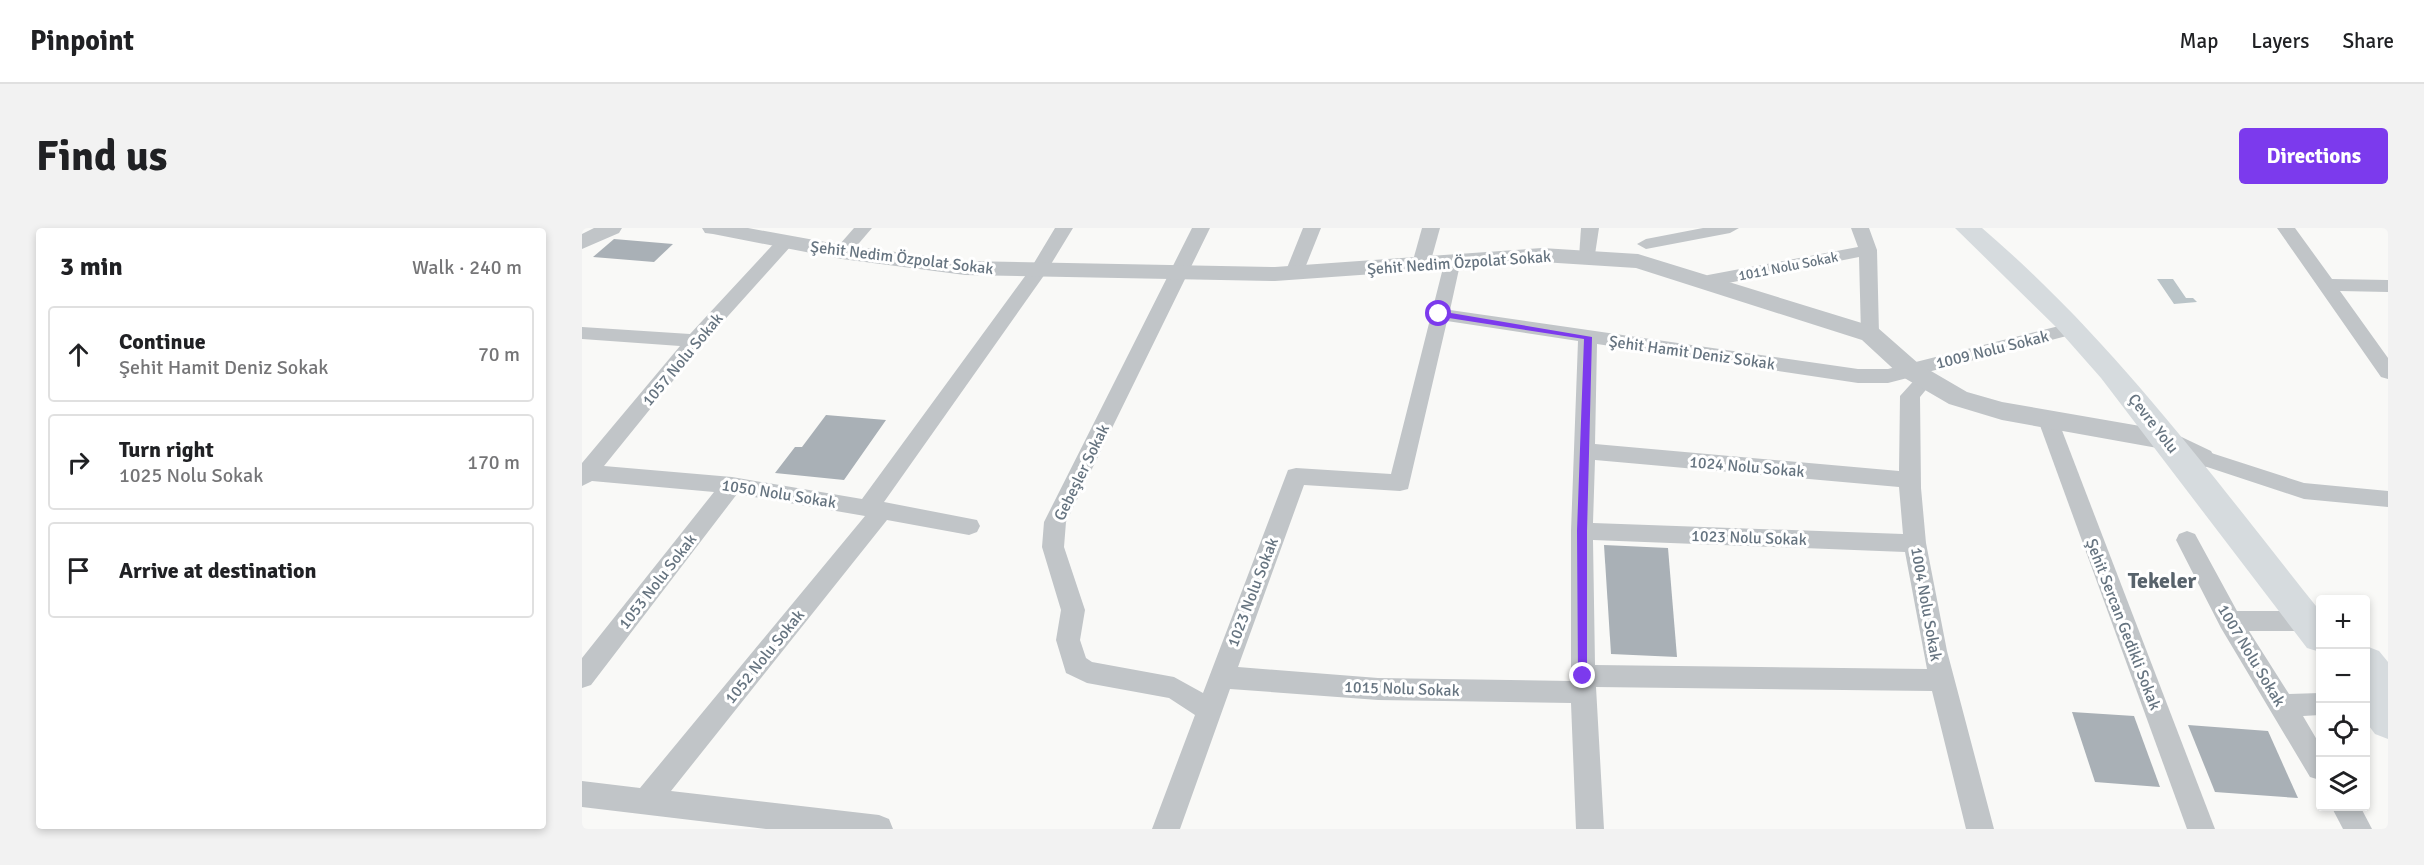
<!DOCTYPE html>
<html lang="en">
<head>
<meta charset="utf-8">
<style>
	body { margin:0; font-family:Signika,sans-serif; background:#f2f2f2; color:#202124 }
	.controls { position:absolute; right:18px; bottom:18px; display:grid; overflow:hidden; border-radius:6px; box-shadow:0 3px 9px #0003 }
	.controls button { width:54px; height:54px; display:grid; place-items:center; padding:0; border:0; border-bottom:2px solid #e0e0e0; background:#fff; color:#202124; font:30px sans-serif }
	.stop { position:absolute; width:18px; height:18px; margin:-14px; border:4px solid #7c3aed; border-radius:50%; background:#fff }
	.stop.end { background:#7c3aed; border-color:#fff; box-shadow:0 2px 6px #0008 }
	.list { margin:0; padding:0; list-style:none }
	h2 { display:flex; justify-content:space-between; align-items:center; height:78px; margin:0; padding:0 24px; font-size:26px }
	h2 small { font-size:20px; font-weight:400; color:#757577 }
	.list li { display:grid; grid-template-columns:39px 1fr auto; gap:18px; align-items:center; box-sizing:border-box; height:96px; margin:0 12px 12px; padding:0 12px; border:2px solid #e0e0e0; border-radius:6px }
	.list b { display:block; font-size:22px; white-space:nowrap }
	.list p { margin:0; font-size:20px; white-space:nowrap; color:#757577 }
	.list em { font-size:20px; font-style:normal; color:#757577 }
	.icon { flex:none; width:33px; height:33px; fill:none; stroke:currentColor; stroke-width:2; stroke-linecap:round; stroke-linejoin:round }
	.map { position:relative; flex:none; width:1806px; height:601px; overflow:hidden; border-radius:6px }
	header { display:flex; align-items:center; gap:36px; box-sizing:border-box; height:84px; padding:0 30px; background:#fff; border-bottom:2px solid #e0e0e0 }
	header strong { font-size:28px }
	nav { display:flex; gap:33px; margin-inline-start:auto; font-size:21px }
	.intro { display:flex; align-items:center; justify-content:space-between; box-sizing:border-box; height:144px; padding:0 36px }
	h1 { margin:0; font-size:42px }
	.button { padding:15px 27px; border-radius:6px; background:#7c3aed; color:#fff; font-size:21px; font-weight:700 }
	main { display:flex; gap:36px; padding:0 36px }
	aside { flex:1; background:#fff; border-radius:6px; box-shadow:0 3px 9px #0003 }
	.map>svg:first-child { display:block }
	.water { fill:#bac4c8 }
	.building { fill:#a9b0b6 }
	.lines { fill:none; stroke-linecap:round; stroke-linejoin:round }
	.minor { fill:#c1c5c8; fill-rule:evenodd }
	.tertiary { fill:#c1c5c8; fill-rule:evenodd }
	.primary { fill:#d6dbde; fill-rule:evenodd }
	.route { fill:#7c3aed }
	.labels { text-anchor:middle; stroke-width:6; stroke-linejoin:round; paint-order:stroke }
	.far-street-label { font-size:14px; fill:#667480; stroke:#fff }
	.street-label { font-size:16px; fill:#667480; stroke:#fff }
	.district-label { font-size:22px; font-weight:bold; fill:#58636c; stroke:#fff }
</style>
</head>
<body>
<header>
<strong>Pinpoint</strong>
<nav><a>Map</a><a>Layers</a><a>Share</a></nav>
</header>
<div class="intro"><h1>Find us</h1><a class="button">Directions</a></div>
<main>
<aside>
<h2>3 min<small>Walk · 240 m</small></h2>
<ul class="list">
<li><svg class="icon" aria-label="ahead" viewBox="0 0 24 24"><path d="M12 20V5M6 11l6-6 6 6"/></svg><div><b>Continue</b><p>Şehit Hamit Deniz Sokak</p></div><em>70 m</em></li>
<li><svg class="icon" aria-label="right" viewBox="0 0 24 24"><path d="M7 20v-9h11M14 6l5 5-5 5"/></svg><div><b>Turn right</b><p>1025 Nolu Sokak</p></div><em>170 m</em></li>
<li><svg class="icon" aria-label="arrive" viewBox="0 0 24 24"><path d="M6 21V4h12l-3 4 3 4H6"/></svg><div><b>Arrive at destination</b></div></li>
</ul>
</aside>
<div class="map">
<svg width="1806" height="601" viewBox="0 0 1806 601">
	<rect width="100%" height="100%" fill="#f9f9f7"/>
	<polygon class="water" points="1575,51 1591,51 1604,70 1611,70 1615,74 1592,76"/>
	<g class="building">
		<polygon points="32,11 91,16 72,34 11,29"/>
		<polygon points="244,187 304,192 262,252 193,245 213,219 220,219"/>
		<polygon points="1022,317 1086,320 1095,429 1029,426"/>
		<polygon points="1490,484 1552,488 1578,559 1513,554"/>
		<polygon points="1606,497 1686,503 1716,570 1633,564"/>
	</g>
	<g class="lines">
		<g class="minor">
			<polygon points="272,0 290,0 266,28 254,28 251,24"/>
			<polygon points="473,0 491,0 463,46 302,274 395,292 398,298 395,304 387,307 305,292 89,563 297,587 307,591 311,601 184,601 0,579 0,553 58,560 283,288 155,266 9,457 0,460 0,430 132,264 10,253 0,258 0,235 98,118 0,111 0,99 108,106 197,10 209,10 212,14 209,18 120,117 22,238 150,249 280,271 449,40"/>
			<path d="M610,0H628L484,294L482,319L503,382L498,412L504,430L510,434L592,449L621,465L706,242L714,240L809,246L864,28H876L879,32L868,82L1276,141H1306L1493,94L1500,96L1502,100L1500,104L1342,145L1349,147L1352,152L1338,169L1339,260L1344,315L1365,423L1412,601H1384L1350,463L1014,459L1022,601H994L989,475L796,472L648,461L598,601H570L613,487L587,470L505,455L484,445L474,412L479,382L460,319L462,294ZM865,93L996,113L989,303V453L796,450L656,439L722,257L818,263L826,261ZM1015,116L1276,155H1306L1337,147L1318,168L1317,243L1013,216ZM1013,232L1317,259L1321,306L1011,295ZM1011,312L1323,324L1345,441L1013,437Z"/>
			<polygon points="721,0 739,0 721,45 712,50 703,45"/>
			<polygon points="840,0 858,0 848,36 839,41 830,36"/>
			<polygon points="999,0 1017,0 1012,33 1000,33 997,29"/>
			<polygon points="1121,0 1157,0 1148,5 1064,21 1055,16 1064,11"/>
			<polygon points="1269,0 1287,0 1295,22 1297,106 1295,110 1281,110 1279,106 1277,29 1126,59 1117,53 1126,47 1276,19"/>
			<polygon points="1695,0 1713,0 1750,51 1806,52 1806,64 1758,63 1806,130 1806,151 1799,149"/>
			<polygon points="1466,185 1473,187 1476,192 1633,601 1605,601 1456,192 1459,187"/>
			<polygon points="1620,222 1722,255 1806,263 1806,279 1722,271 1613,235 1609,230 1613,225"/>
			<polygon points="1605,303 1613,306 1655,383 1725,383 1734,386 1737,393 1734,400 1725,403 1667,403 1707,466 1738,465 1738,487 1721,488 1738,517 1738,552 1728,549 1639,400 1594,312 1597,306"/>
			<polygon points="1749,578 1778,578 1790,601 1761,601"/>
		</g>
		<g class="tertiary">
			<polygon points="12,0 40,0 37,5 0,21 0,6"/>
			<polygon points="120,0 166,0 260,17 383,33 693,39 960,20 1056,26 1296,100 1337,136 1385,164 1420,174 1587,203 1629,223 1633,230 1629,237 1620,240 1581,221 1420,192 1367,176 1319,148 1280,112 1054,40 960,34 693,53 383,47 260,31 131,6 123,5"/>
		</g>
		<g class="primary">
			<path d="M1373,0H1400C1533,114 1630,248 1738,383V424L1725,420L1519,150L1474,99Z"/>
			<polygon points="1784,418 1797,423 1806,434 1806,511 1793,506 1784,494"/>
		</g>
	</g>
	<polygon class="route" points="857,83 1010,109 1005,303 1005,451 998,451 996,448 995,303 1002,111 854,88"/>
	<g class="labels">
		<g class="far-street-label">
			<text transform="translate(1206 38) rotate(-11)" y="5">1011 Nolu Sokak</text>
		</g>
		<g class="street-label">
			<text transform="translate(320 29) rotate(7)" y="6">Şehit Nedim Özpolat Sokak</text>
			<text transform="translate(877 34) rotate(-4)" y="6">Şehit Nedim Özpolat Sokak</text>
			<text transform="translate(1410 121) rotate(-14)" y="6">1009 Nolu Sokak</text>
			<text transform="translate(1110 124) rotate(8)" y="6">Şehit Hamit Deniz Sokak</text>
			<text transform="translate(100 131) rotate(-50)" y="6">1057 Nolu Sokak</text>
			<text transform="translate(1572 195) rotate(52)" y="6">Çevre Yolu</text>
			<text transform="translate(1165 238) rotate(5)" y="6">1024 Nolu Sokak</text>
			<text transform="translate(499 244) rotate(-64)" y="6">Gebeşler Sokak</text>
			<text transform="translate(197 265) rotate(9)" y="6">1050 Nolu Sokak</text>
			<text transform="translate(1167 309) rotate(2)" y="6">1023 Nolu Sokak</text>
			<text transform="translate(75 353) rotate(-52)" y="6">1053 Nolu Sokak</text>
			<text transform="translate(670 364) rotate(-69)" y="6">1023 Nolu Sokak</text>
			<text transform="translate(1345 376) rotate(80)" y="6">1004 Nolu Sokak</text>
			<text transform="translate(1542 396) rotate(69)" y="6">Şehit Sercan Gedikli Sokak</text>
			<text transform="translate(1670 427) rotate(59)" y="6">1007 Nolu Sokak</text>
			<text transform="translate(182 428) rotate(-51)" y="6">1052 Nolu Sokak</text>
			<text transform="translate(820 460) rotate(2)" y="6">1015 Nolu Sokak</text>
		</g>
		<g class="district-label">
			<text x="1580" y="360">Tekeler</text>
		</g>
	</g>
</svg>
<div class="controls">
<button>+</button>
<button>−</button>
<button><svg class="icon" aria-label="locate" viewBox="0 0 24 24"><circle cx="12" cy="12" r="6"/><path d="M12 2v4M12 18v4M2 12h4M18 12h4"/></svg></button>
<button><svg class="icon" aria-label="layers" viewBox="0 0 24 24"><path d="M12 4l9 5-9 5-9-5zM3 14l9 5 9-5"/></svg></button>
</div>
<div class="stop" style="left:857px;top:86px"></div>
<div class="stop end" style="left:1001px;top:448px"></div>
</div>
</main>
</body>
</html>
